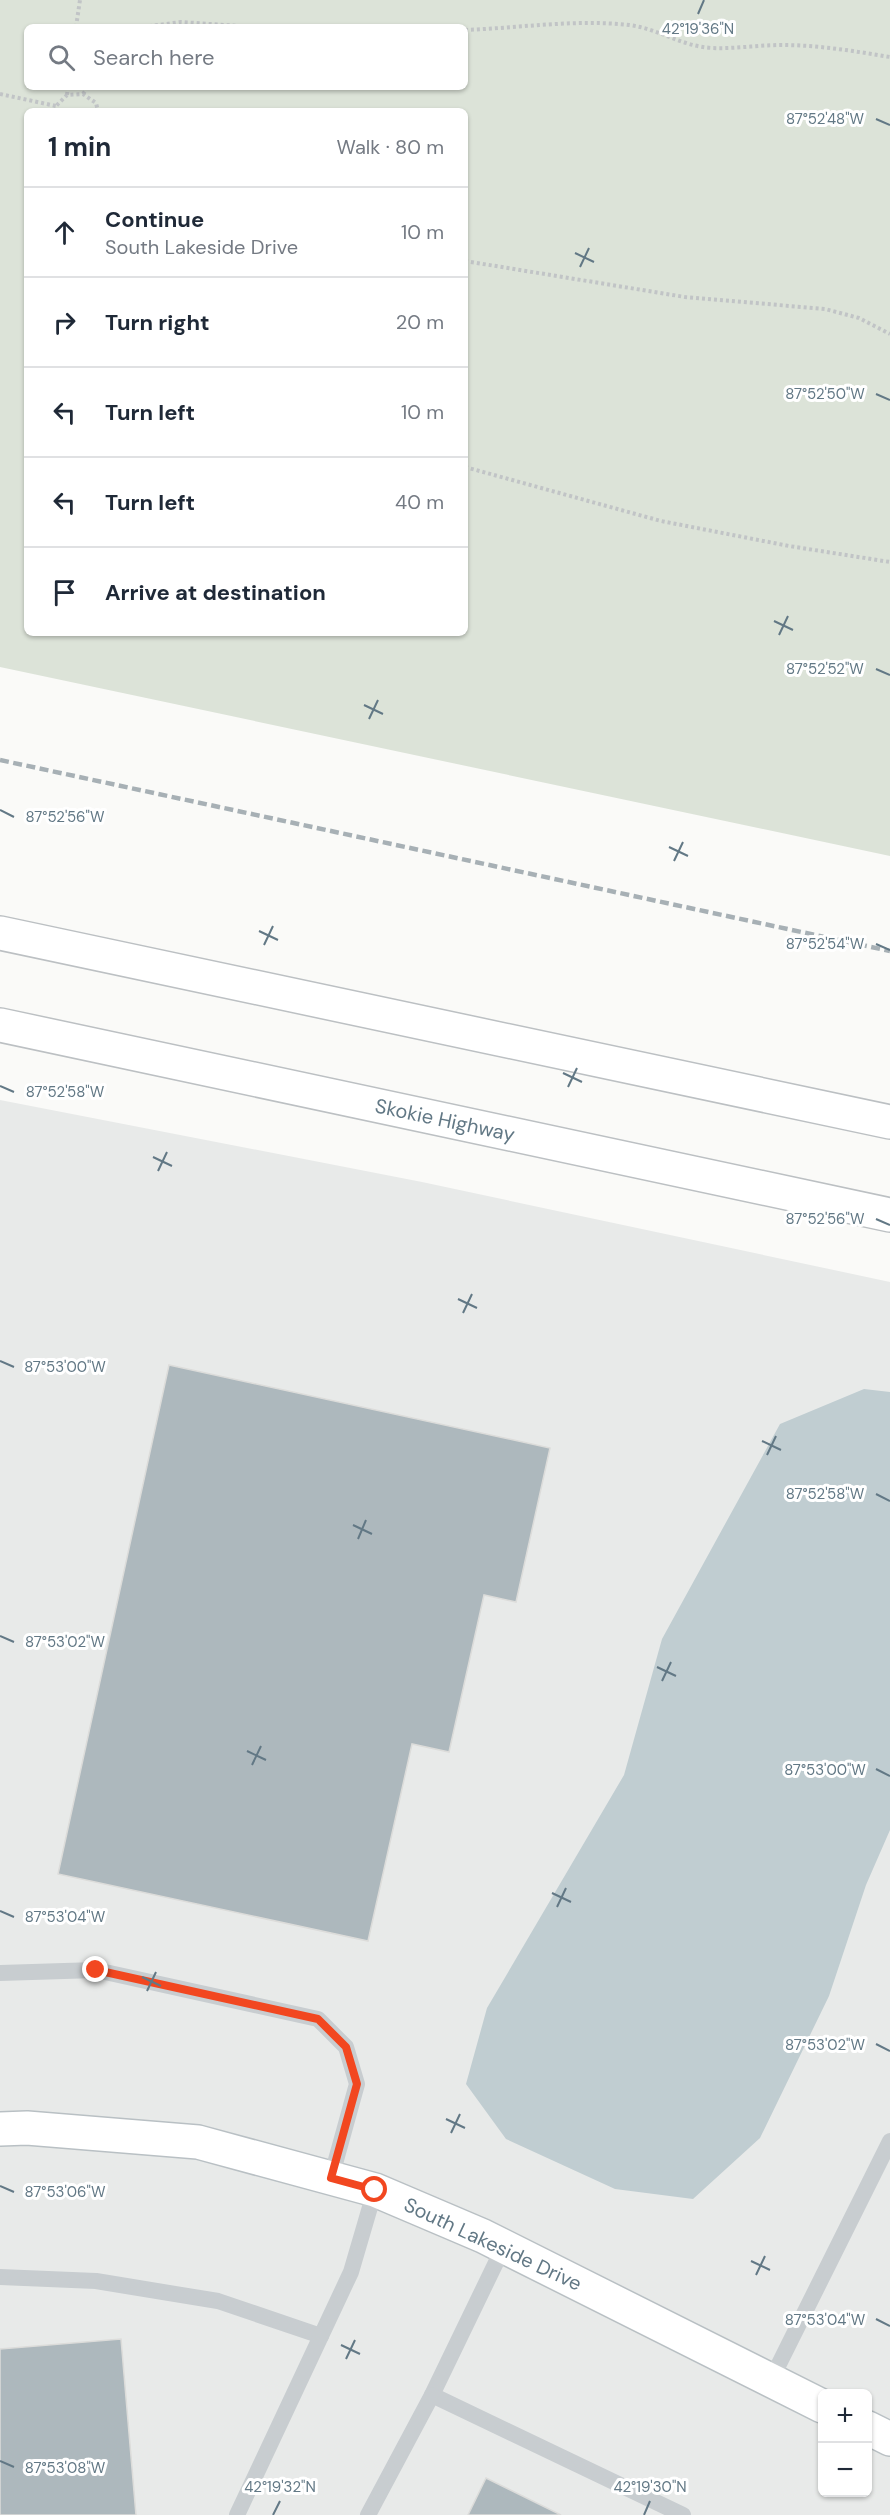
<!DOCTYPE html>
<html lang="en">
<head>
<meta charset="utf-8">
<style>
	body { margin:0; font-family:"DM Sans",sans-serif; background:#f2f2f3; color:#1f2937 }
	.controls { position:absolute; right:18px; bottom:18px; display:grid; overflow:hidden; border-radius:9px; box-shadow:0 2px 4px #0004 }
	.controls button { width:54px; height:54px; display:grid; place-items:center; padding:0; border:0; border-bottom:2px solid #e0e1e3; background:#fff; color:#1f2937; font:30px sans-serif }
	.stop { position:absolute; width:18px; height:18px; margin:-14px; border:4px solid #f24720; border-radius:50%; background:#fff }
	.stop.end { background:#f24720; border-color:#fff; box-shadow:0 2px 6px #0008 }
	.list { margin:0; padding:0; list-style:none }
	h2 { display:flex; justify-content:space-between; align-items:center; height:78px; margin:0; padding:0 24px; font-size:26px }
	h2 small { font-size:20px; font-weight:400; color:#747a83 }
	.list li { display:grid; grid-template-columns:39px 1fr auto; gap:18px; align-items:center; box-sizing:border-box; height:90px; padding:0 24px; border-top:2px solid #e0e1e3 }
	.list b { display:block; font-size:22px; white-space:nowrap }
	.list p { margin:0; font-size:20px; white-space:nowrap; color:#747a83 }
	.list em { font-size:20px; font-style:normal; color:#747a83 }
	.icon { flex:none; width:33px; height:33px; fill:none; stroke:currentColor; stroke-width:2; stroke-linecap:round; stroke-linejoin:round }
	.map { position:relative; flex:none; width:890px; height:2515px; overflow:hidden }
	.search { position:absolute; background:#fff; box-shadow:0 2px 4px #0004; left:24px; top:24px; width:444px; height:66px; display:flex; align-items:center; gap:15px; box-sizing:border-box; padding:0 21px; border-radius:9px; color:#747a83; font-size:22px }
	.panel { position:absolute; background:#fff; box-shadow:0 2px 4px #0004; left:24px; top:108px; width:444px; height:528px; border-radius:9px }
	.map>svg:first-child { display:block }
	.built { fill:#e8eae9; fill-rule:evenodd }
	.green { fill:#dce3d8; fill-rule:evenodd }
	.water { fill:#c0cdd1 }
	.building { fill:#adb8bd; stroke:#dcdcda; stroke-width:1.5 }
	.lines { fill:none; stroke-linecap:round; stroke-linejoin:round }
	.secondary-casing { stroke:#b9c0c4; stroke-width:36 }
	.highway-casing { stroke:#bcc0c3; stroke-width:36 }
	.path { stroke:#c1c4c6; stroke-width:4; stroke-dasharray:3 3; stroke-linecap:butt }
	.lane { stroke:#c8cdd0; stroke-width:16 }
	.secondary { stroke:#fff; stroke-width:33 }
	.highway { stroke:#fff; stroke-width:33 }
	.rail { stroke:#a7b0b5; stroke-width:4.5; stroke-dasharray:9 4.5; stroke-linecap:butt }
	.route { stroke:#f24720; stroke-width:8 }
	.ticks { fill:none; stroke:#627885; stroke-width:2 }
	.labels { text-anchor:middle; stroke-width:6; stroke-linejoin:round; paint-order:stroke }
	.street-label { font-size:20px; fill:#627885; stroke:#fff }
	.ticks-label { font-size:15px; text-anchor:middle; fill:#627885; stroke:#fff; stroke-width:6; stroke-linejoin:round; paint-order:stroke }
</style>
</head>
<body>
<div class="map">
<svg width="890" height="2515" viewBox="0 0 890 2515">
	<rect width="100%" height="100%" fill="#fafaf8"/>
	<path class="built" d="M0,1100L422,1182L890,1282V2515H0ZM822,2394H868V2492H822Z"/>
	<path class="green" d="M0,0H890V856L0,667ZM27,27H465V87H27ZM27,111H465V633H27Z"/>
	<polygon class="water" points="864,1389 890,1392 890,1830 866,1885 829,1996 760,2138 693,2199 615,2189 506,2139 466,2084 487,2008 624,1775 662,1639 780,1424"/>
	<g class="building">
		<polygon points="169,1365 550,1448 516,1602 484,1595 449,1752 412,1744 368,1941 58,1874"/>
		<polygon points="121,2339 136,2515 0,2515 0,2349"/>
		<polygon points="486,2478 561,2515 468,2515"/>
	</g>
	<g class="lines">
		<defs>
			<g id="secondary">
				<polyline points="0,2129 27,2128 198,2142 375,2190 483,2236 822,2406"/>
				<polyline points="868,2428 890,2439"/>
			</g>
			<g id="highway">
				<polyline points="0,933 890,1122"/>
				<polyline points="0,1025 890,1215"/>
			</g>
		</defs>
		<use href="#secondary" class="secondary-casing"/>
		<use href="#highway" class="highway-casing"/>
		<g class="path">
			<polyline points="76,27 80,0"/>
			<polyline points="143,27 181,22 254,27"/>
			<path d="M465,30C519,28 576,19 629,25C660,29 680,46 712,48C735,49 758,45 781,45C818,45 854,51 890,57"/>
			<polyline points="0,94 56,106"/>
			<polyline points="83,94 88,87"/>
			<polyline points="67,95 68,87"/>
			<polyline points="56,111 56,106 67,95 83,94 96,103 98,111"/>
			<polyline points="465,261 685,297 825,309 859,318 890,334"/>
			<polyline points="465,467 661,521 789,546 890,562"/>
		</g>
		<g class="lane">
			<polyline points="0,1973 96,1970 318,2019 346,2047 357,2084 331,2178"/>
			<polyline points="504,2246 432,2395 683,2515"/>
			<polyline points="0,2277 96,2281 218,2301 321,2336"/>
			<polyline points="771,2380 890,2141"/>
			<polyline points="237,2515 351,2272 375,2190"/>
			<polyline points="368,2515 432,2395"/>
		</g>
		<use href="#secondary" class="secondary"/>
		<use href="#highway" class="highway"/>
		<polyline class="rail" points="0,760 890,951"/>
	</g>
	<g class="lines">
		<polyline class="route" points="96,1970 318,2019 346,2047 357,2084 331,2178 375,2190"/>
	</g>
	<path class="ticks" d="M698,14L704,0M876,119L890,125M575,253L594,262M580,267L589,248M876,394L890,400M774,621L793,630M779,635L788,616M876,669L890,675M364,705L383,714M369,719L378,700M0,810L14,817M669,847L688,856M674,861L683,842M259,931L278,940M876,944L890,950M264,945L273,926M563,1073L582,1082M0,1086L14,1092M568,1087L577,1068M153,1157L172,1166M158,1171L167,1152M876,1219L890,1225M458,1299L477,1308M463,1313L472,1294M0,1361L14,1367M762,1441L781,1450M767,1455L776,1436M876,1494L890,1501M353,1525L372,1534M358,1539L366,1520M0,1636L14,1642M657,1667L676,1676M662,1681L671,1662M247,1751L266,1760M252,1765L261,1746M876,1769L890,1776M552,1893L571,1902M557,1907L566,1888M0,1911L14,1917M142,1977L161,1986M147,1991L156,1972M876,2044L890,2051M446,2119L465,2128M451,2133L460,2114M0,2186L14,2192M751,2261L770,2270M756,2275L765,2256M876,2319L890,2326M341,2345L360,2354M346,2359L355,2340M0,2461L14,2467M273,2515L280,2501M644,2515L650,2501"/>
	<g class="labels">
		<g class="street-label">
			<text transform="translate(445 1120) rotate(12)" y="7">Skokie Highway</text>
			<text transform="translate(493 2244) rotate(25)" y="7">South Lakeside Drive</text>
		</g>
	</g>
	<g class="ticks-label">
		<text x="698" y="34">42°19'36"N</text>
		<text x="825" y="124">87°52'48"W</text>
		<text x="825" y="399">87°52'50"W</text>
		<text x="825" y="674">87°52'52"W</text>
		<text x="65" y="822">87°52'56"W</text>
		<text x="825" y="949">87°52'54"W</text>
		<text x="65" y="1097">87°52'58"W</text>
		<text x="825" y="1224">87°52'56"W</text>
		<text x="65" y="1372">87°53'00"W</text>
		<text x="825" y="1499">87°52'58"W</text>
		<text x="65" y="1647">87°53'02"W</text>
		<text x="825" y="1775">87°53'00"W</text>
		<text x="65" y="1922">87°53'04"W</text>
		<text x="825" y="2050">87°53'02"W</text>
		<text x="65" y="2197">87°53'06"W</text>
		<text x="825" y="2325">87°53'04"W</text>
		<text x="65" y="2473">87°53'08"W</text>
		<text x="280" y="2492">42°19'32"N</text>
		<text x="650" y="2492">42°19'30"N</text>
	</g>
</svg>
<div class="controls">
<button>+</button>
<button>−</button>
</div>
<div class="stop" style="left:375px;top:2190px"></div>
<div class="stop end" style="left:96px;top:1970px"></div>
<div class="search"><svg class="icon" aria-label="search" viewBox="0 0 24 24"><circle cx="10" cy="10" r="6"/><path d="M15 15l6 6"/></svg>Search here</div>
<section class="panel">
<h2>1 min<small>Walk · 80 m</small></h2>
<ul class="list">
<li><svg class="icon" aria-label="ahead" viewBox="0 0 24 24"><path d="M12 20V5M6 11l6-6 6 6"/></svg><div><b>Continue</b><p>South Lakeside Drive</p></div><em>10 m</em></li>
<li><svg class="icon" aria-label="right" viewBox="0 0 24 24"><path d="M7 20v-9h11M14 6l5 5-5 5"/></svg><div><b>Turn right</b></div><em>20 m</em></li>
<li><svg class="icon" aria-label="left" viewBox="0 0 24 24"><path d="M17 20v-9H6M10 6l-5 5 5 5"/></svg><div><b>Turn left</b></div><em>10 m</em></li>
<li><svg class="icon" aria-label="left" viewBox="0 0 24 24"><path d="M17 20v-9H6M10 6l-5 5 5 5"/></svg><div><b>Turn left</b></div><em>40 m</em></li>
<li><svg class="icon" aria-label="arrive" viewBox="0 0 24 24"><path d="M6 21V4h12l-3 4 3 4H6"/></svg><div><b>Arrive at destination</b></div></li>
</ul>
</section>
</div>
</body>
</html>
